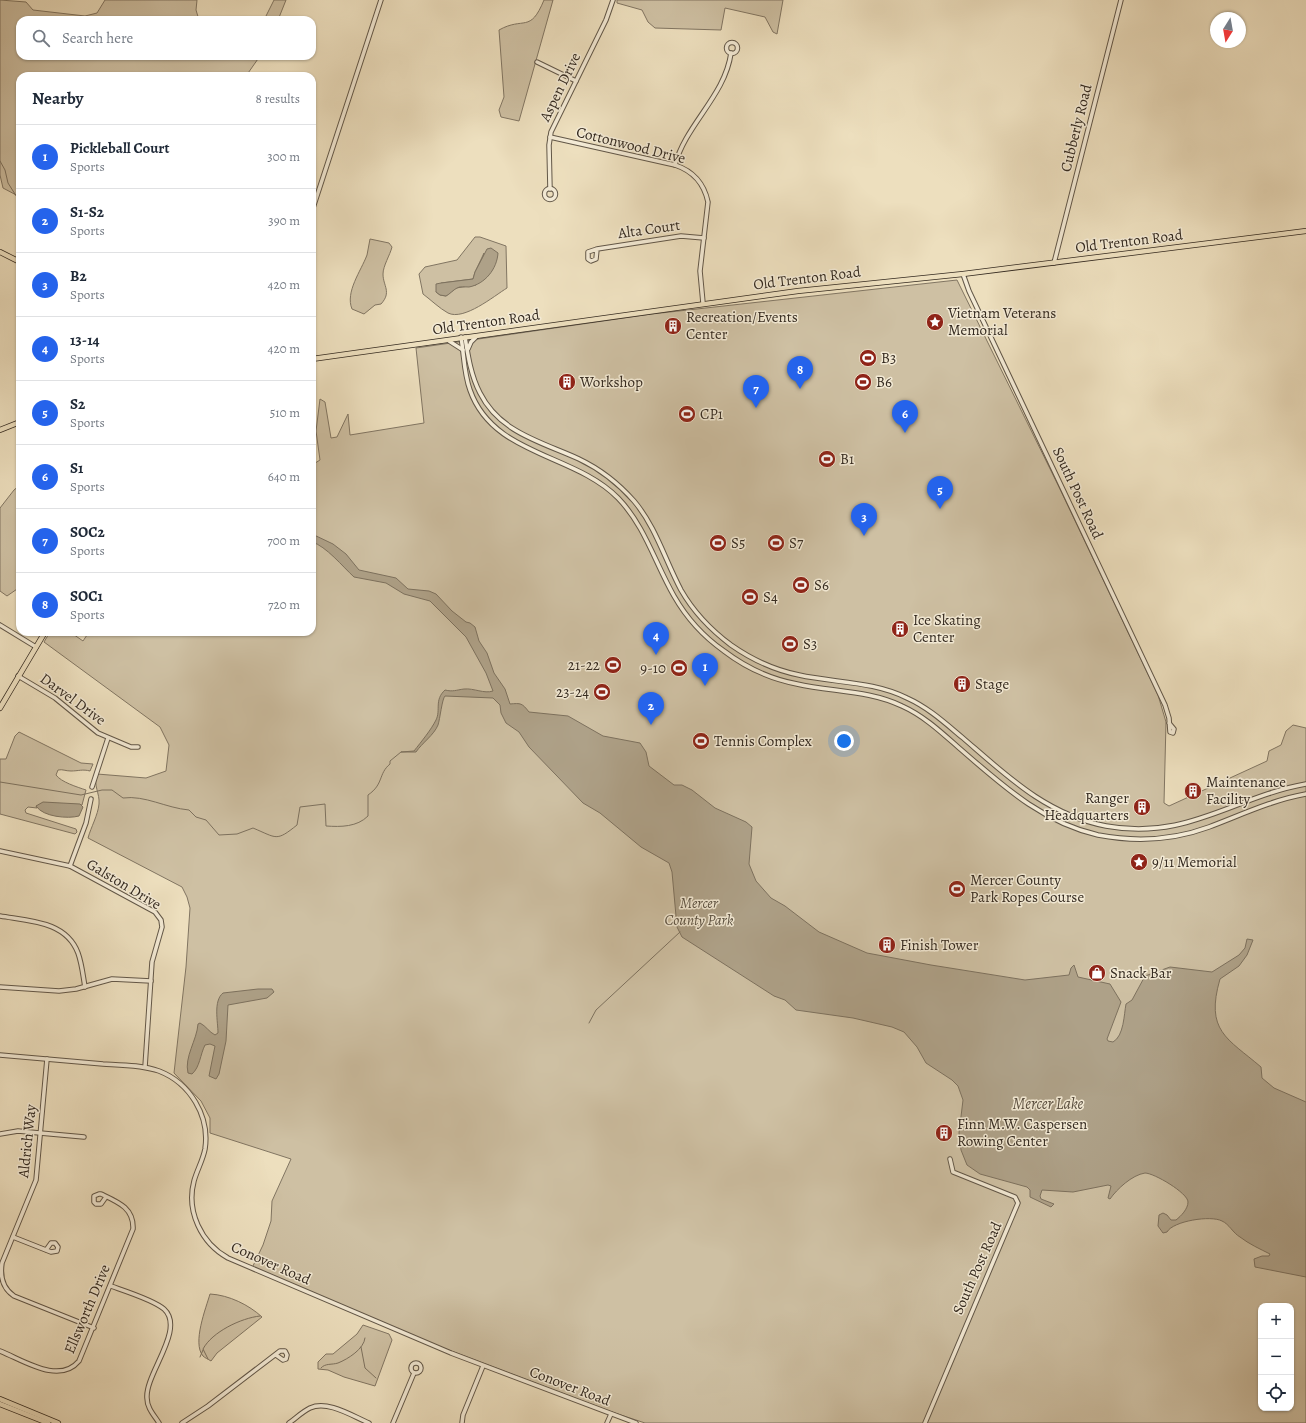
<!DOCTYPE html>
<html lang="en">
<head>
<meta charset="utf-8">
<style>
	body { margin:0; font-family:Alegreya,serif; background:#f6f6f7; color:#1f2937 }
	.controls { position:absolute; right:12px; bottom:12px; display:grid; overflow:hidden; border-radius:8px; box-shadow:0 1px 3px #0004 }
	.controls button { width:36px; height:36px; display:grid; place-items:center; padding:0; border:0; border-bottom:1px solid #e0e1e3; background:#fff; color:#1f2937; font:20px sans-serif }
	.compass { position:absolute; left:1210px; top:12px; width:36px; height:36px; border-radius:50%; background:#fff; box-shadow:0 1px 3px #0004; rotate:191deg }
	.you { position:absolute; left:844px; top:741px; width:14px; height:14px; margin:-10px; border:3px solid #fff; border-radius:50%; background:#1a73e8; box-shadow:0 0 0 6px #1a73e833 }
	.badge { display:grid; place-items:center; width:26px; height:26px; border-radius:50%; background:#2563eb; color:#fff; font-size:13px; font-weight:700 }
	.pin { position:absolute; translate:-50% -33px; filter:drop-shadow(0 1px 2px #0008) }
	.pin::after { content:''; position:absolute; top:21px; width:14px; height:12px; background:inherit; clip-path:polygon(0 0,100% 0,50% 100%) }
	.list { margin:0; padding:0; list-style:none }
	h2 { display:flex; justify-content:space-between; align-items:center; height:52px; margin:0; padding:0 16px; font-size:17px }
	h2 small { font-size:13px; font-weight:400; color:#747a83 }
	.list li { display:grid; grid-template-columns:26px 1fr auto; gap:12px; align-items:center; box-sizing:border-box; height:64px; padding:0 16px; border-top:1px solid #e0e1e3 }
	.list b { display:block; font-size:15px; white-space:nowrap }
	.list p { margin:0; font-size:13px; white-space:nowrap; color:#747a83 }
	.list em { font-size:13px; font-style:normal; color:#747a83 }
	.icon { flex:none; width:22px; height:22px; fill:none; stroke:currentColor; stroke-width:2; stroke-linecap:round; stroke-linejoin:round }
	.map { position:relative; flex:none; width:1306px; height:1423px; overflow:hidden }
	.search { position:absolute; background:#fff; box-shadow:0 1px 3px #0004; left:16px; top:16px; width:300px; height:44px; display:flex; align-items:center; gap:10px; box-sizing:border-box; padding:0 14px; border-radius:12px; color:#747a83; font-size:15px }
	.panel { position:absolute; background:#fff; box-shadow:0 1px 3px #0004; left:16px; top:72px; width:300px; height:564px; border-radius:12px }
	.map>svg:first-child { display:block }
	.green { fill:#cec0a3; stroke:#817562; fill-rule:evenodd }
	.water { fill:#aea188; stroke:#7d715e }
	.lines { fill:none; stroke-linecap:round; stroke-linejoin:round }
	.stream { stroke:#7d715e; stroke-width:1 }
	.minor-casing { stroke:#625748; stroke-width:5.5 }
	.major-casing { stroke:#342a20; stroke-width:6 }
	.minor { stroke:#f3ead5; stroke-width:3.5 }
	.major { stroke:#eddfbe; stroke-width:4.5 }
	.labels { text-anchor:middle; stroke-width:3; stroke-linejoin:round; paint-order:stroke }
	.street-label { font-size:15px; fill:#342a20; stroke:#f3ead5 }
	.poi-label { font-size:15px; fill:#342a20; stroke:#f3ead5; text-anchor:start }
	.park-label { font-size:15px; font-style:italic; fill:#5a5041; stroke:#f3ead5 }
	.water-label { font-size:16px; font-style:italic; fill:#594e3f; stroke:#f3ead5 }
</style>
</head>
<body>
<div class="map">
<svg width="1306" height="1423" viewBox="0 0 1306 1423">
	<rect width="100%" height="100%" fill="#eddfbe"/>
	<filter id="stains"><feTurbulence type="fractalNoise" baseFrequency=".005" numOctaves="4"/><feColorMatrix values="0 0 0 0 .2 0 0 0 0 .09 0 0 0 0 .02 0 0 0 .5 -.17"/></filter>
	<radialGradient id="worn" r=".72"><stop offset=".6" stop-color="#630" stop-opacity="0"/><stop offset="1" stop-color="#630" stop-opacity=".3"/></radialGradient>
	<g class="green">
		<polygon points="0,0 26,2 33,10 85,16 97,13 105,0 197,0 196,10 199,20 20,20 20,56 260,56 246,76 20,76 20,197 3,188 0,175"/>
		<polygon points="274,0 286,0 278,20 255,20 265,18"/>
		<path d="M544,0H553L519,121L501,117L499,110L504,97L499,30C524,16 530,34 544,0Z"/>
		<polygon points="617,0 783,0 777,34 773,32 765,17 725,8 721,30 655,28 648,22 642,10 617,3"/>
		<path d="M475,237H480L506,246L507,288C494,296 464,321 448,313C439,308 431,300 423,294L419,274L425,267L457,260ZM484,253L476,285L456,288L446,296L440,295L436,292L441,283L473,279L475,272Z"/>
		<path d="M370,239L389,243L392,247C390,255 383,266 383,274C383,286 392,292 381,304L375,305L364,314L352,309C345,292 361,271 367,255C368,250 369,244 370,239Z"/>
		<path d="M957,280L1058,485L1158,695L1166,722L1164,803L1169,806L1267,761L1269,751L1281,745L1286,731L1293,725L1306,728V1423H645L609,1411L396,1330L252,1268L263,1245L271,1221L272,1201L291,1159L210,1133V1118L201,1101L174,1073L186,967L190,908L187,897L182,887L88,838C91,827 98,815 99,804C100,793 93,786 97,774L146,778L166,771L169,745L160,727L44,642L50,632H70L83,641L89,632H312V465L320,460L316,431L320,399L325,402L331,438L337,437L348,414L350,435L424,423L416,348L652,314ZM1261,1306H1291V1408H1261Z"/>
		<polygon points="20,485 20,587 7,596 0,591 0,508 14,490"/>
		<path d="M19,732L81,763L93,764L90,771C83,769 78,771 71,771C65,771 63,769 58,770L56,775C61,782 77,787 86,790L82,805L36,806L37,808L28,807L25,810L26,813L76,829L77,832L75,834L0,814V759H6L15,736Z"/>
		<path d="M210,1294C229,1295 249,1305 262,1317L217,1353L211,1361C208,1359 205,1358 203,1356C192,1343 206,1308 210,1294Z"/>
		<polygon points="363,1325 389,1334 392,1340 375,1386 344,1377 328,1370 318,1369 318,1362 326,1354 333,1354 357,1334"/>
	</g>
	<g class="water">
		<path d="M491,248L498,253C497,269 485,284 469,287C465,287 460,286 457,288C453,290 450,294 446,296L440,295L436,292V284L441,283L473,279L475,272L487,249Z"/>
		<path d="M312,534L333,544L346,554L359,570L396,578L408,589L429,591L436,594L452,611L466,622L470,623L475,627L479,641L487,653L494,673L505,689L510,704C521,703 522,703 529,712L568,716L603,736L640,743L646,752L649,766L674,785H682L692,790L715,808L746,822L752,827L749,864L756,881L771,898L785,906L819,932L867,953L931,965L1025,980L1069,975L1071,968L1074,965L1078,977L1110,984L1121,1002L1107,1039L1108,1041L1113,1042C1124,1036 1124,1014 1126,1004L1132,1000L1145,976L1170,967L1212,972L1239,955L1245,948L1247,939L1253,940L1247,955L1239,966L1220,979C1205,1031 1227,1038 1261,1067L1262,1078L1274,1088L1306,1102V1277L1255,1267L1254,1259L1262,1256H1269L1270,1254C1260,1249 1249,1244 1240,1237C1233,1233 1229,1224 1222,1221C1211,1215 1173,1221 1167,1232L1163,1233L1158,1226L1159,1215L1163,1213L1167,1215L1171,1220H1176C1181,1216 1188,1209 1188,1202C1188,1193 1154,1173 1145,1173C1132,1175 1117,1189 1110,1199L1108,1198L1111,1186L1108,1185L1073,1192L1042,1190L1040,1196L1041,1199L1054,1204L1051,1207L1030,1197V1190L1027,1187L980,1174L967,1165L961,1150L959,1133L963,1100L958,1086L952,1080L926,1063L917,1047L904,1032L892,1027L853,1018L796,1010L785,1000L774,996L682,937L677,927L672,872L669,863L641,847L600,813L583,803L529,747L519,732L506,723L501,713L500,705L493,698L445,696C442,699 440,719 438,725C434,735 422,743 416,752H401L414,751C421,742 431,730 436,720C441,710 434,700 445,690C453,692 456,690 464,689C474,688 484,694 493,691L486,673L466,637L430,601L404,594L386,583L354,577C343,567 326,546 312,542Z"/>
		<path d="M43,802L80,804L83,807L79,816C68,819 43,817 36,806Z"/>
		<path d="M258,989H272L274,992L267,998L228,1005L226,1041L219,1074L216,1079L209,1076L215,1046L210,1044L205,1045C200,1055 200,1067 192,1074L188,1073C184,1057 197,1040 198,1024L200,1023C206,1026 209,1032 215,1035L218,1033C218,1022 213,1001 223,993Z"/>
	</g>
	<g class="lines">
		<g class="stream">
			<polyline points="0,161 5,170 8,183 20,202"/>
			<path d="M0,782L81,795L102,790H112L123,798C145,795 166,808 189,810L196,817L206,820L219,835L237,834L253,828C277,838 276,842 297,825L300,807L325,804L326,826C341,827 357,827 368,816V795C384,784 378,774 390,764V761L401,752"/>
			<polyline points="589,1023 596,1010 680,932"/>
			<polyline points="361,1347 365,1368 376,1378"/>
			<polyline points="200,1357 203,1350"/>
			<path d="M208,1359L203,1349C212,1332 241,1318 260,1316"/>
			<path d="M321,1368C325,1363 332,1365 338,1363C348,1359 364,1349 365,1338"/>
		</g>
		<defs>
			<g id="minor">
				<circle cx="732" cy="48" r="5.5"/>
				<polyline points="537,62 576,81"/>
				<path d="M550,137L675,165C693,171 704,183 708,202L700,271L703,303"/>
				<path d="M675,165C686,124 725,96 731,53"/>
				<circle cx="550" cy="194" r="5.5"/>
				<polyline points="550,189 549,145 551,132 606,20 613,0"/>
				<polyline points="312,211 381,0"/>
				<polyline points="597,249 596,259 591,261 588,259 588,252 597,249 681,236 704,238"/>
				<polyline points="1054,263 1121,0"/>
				<polyline points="963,274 969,291 1165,705 1169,718 1170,732 1173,733 1174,729 1169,723"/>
				<path d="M461,337C464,355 464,374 470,390C493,456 574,453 618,498C645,526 655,563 674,596C686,617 704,637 724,651C745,667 771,679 797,684C832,692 869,690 902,706C924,716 941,732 958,747C1001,784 1041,822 1098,835C1135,842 1174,840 1209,827C1241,815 1272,800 1306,794"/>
				<path d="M465,337C468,356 471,376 480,393C500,433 542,442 579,459C600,469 619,484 634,501C656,527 665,560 681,590C693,611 711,630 731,645C751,659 774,670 799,675C835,683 873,681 907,698C929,708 945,723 963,738C1007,776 1047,815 1106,826C1187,841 1233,797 1306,784"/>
				<polyline points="449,341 463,350"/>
				<polyline points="468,349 471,342 477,336"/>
				<polyline points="0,625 36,647"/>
				<polyline points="18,676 55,698 98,733 131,747 138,747"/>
				<polyline points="92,787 108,738"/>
				<polyline points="0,851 70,866 155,912 161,920 162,927 152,962 145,1067"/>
				<polyline points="70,866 86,823 91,799"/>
				<path d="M0,916C29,921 66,921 78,953C82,964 83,976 85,987"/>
				<polyline points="0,987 59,991 76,989 112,979 151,981"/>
				<path d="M0,1055C34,1058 68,1061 103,1064C121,1065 142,1065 159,1071C190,1083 210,1116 205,1149C203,1160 197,1170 194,1181C186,1211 201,1243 228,1258L451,1353L636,1423"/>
				<path d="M47,1059L36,1180L2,1263C0,1276 2,1288 14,1296L94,1328"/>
				<polyline points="0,1134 18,1131 84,1137"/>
				<polyline points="13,1237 51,1252 57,1251 58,1247 55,1243 51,1243 46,1250"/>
				<path d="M111,1286C125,1291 154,1300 164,1309C186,1329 145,1374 147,1398C147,1408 154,1415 159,1423"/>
				<path d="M0,1351C23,1360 59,1385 79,1361L133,1229C134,1208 118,1202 101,1194H99L94,1196V1202L96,1204H101L106,1197"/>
				<circle cx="416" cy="1368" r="5"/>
				<polyline points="182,1423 208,1406 280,1351 285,1351 287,1355 286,1359 283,1360 276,1355"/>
				<path d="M289,1423C296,1418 302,1412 310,1408C328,1400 352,1416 369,1423"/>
				<polyline points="393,1423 414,1373"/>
				<polyline points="462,1423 463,1415 483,1366"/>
				<polyline points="607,1423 611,1414"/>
				<polyline points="925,1423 1018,1203 1015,1197 953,1172 950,1159"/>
			</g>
			<g id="major">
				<polyline points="0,252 20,262"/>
				<polyline points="312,359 798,291 963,274 1306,231"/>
				<polyline points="0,430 20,422"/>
				<polyline points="0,708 45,632"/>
				<polyline points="0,1399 58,1423"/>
				<polyline points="0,1404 48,1423"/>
			</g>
		</defs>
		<use href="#minor" class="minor-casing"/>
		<use href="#major" class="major-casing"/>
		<use href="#minor" class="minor"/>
		<use href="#major" class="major"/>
	</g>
	<defs>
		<symbol id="sight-disc" viewBox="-11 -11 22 22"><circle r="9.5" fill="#8f2418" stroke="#f3ead5"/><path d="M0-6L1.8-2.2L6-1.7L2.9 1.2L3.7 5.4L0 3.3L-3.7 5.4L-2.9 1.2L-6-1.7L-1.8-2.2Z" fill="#fff"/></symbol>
		<symbol id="building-disc" viewBox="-11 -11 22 22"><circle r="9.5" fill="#8f2418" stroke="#f3ead5"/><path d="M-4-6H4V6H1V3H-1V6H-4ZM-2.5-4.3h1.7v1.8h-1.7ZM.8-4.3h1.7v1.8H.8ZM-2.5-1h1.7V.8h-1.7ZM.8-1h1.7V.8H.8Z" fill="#fff"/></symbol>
		<symbol id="stadium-disc" viewBox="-11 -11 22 22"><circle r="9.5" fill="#8f2418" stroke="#f3ead5"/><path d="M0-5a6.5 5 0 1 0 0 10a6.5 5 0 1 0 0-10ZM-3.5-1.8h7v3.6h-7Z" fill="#fff"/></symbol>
		<symbol id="shop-disc" viewBox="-11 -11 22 22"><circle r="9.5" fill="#8f2418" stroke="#f3ead5"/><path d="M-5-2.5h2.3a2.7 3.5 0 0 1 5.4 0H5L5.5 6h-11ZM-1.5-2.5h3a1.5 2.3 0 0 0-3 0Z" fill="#fff"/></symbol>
	</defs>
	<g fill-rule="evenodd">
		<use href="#sight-disc" x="925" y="312" width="20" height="20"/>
		<use href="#building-disc" x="663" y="316" width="20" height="20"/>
		<use href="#stadium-disc" x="858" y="348" width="20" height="20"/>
		<use href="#building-disc" x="557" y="372" width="20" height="20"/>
		<use href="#stadium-disc" x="853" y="372" width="20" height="20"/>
		<use href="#stadium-disc" x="677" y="404" width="20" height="20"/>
		<use href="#stadium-disc" x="817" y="449" width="20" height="20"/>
		<use href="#stadium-disc" x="708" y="533" width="20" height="20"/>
		<use href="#stadium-disc" x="766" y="533" width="20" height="20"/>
		<use href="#stadium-disc" x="791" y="575" width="20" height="20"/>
		<use href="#stadium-disc" x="740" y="587" width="20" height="20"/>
		<use href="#building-disc" x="890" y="619" width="20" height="20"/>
		<use href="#stadium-disc" x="780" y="634" width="20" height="20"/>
		<use href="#stadium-disc" x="603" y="655" width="20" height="20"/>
		<use href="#stadium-disc" x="669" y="658" width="20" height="20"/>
		<use href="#building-disc" x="952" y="674" width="20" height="20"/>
		<use href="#stadium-disc" x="592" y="682" width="20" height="20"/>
		<use href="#stadium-disc" x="691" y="731" width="20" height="20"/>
		<use href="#building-disc" x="1183" y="781" width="20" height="20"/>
		<use href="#building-disc" x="1132" y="797" width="20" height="20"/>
		<use href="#sight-disc" x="1129" y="852" width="20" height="20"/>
		<use href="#stadium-disc" x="947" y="879" width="20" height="20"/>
		<use href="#building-disc" x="877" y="935" width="20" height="20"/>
		<use href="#shop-disc" x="1087" y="963" width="20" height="20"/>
		<use href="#building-disc" x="934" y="1123" width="20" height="20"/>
	</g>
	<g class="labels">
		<g class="street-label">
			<text transform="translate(560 87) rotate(-64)" y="5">Aspen Drive</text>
			<text transform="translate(1076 128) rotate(-76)" y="5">Cubberly Road</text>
			<text transform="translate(631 145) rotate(14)" y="5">Cottonwood Drive</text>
			<text transform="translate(649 229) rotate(-8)" y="5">Alta Court</text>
			<text transform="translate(1129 241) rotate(-7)" y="5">Old Trenton Road</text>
			<text transform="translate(807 278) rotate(-7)" y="5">Old Trenton Road</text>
			<text transform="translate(486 322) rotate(-8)" y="5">Old Trenton Road</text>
			<text transform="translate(1078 493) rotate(65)" y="5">South Post Road</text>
			<text transform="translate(73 699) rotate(36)" y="5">Darvel Drive</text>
			<text transform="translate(124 884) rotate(31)" y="5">Galston Drive</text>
			<text transform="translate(27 1141) rotate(-84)" y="5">Aldrich Way</text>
			<text transform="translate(271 1263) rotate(24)" y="5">Conover Road</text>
			<text transform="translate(977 1268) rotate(-66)" y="5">South Post Road</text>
			<text transform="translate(87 1309) rotate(-67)" y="5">Ellsworth Drive</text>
			<text transform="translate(570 1386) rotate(21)" y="5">Conover Road</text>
		</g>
		<g class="poi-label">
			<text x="948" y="318">Vietnam Veterans<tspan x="948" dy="17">Memorial</tspan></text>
			<text x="686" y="322">Recreation/Events<tspan x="686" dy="17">Center</tspan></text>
			<text x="881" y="363">B3</text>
			<text x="580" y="387">Workshop</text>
			<text x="876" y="387">B6</text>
			<text x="700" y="419">CP1</text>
			<text x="840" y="464">B1</text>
			<text x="731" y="548">S5</text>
			<text x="789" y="548">S7</text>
			<text x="814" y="590">S6</text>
			<text x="763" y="602">S4</text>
			<text x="913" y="625">Ice Skating<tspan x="913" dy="17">Center</tspan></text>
			<text x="803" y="649">S3</text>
			<text x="600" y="670" text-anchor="end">21-22</text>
			<text x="666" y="673" text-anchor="end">9-10</text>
			<text x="975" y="689">Stage</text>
			<text x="589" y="697" text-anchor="end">23-24</text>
			<text x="714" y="746">Tennis Complex</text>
			<text x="1206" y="787">Maintenance<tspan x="1206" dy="17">Facility</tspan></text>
			<text x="1129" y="803" text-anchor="end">Ranger<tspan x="1129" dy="17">Headquarters</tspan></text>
			<text x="1152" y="867">9/11 Memorial</text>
			<text x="970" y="885">Mercer County<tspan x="970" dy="17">Park Ropes Course</tspan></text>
			<text x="900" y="950">Finish Tower</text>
			<text x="1110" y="978">Snack Bar</text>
			<text x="957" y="1129">Finn M.W. Caspersen<tspan x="957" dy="17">Rowing Center</tspan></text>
		</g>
		<g class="park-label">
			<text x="699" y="908">Mercer<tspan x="699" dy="17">County Park</tspan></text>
		</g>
		<g class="water-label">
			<text x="1048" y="1109">Mercer Lake</text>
		</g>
	</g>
	<rect width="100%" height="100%" filter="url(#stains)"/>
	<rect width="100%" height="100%" fill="url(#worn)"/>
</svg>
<div class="controls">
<button>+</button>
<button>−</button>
<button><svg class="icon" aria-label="locate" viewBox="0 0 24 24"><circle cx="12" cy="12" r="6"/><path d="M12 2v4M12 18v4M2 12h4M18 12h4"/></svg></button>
</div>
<svg class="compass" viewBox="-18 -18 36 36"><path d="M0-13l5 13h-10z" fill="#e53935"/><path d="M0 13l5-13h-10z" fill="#747a83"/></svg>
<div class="you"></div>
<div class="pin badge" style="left:705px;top:686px">1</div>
<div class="pin badge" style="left:651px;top:725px">2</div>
<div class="pin badge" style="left:864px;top:536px">3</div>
<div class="pin badge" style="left:656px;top:655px">4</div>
<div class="pin badge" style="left:940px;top:509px">5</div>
<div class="pin badge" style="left:905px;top:433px">6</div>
<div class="pin badge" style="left:756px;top:408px">7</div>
<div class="pin badge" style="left:800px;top:389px">8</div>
<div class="search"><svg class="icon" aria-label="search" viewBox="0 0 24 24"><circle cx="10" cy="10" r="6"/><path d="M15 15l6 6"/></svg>Search here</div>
<section class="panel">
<h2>Nearby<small>8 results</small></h2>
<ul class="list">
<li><span class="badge">1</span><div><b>Pickleball Court</b><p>Sports</p></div><em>300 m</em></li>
<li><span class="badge">2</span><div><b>S1-S2</b><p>Sports</p></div><em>390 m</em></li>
<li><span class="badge">3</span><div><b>B2</b><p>Sports</p></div><em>420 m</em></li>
<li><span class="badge">4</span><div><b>13-14</b><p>Sports</p></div><em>420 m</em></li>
<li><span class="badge">5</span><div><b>S2</b><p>Sports</p></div><em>510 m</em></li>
<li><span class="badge">6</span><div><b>S1</b><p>Sports</p></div><em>640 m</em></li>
<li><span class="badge">7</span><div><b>SOC2</b><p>Sports</p></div><em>700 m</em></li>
<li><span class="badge">8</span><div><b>SOC1</b><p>Sports</p></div><em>720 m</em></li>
</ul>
</section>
</div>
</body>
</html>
